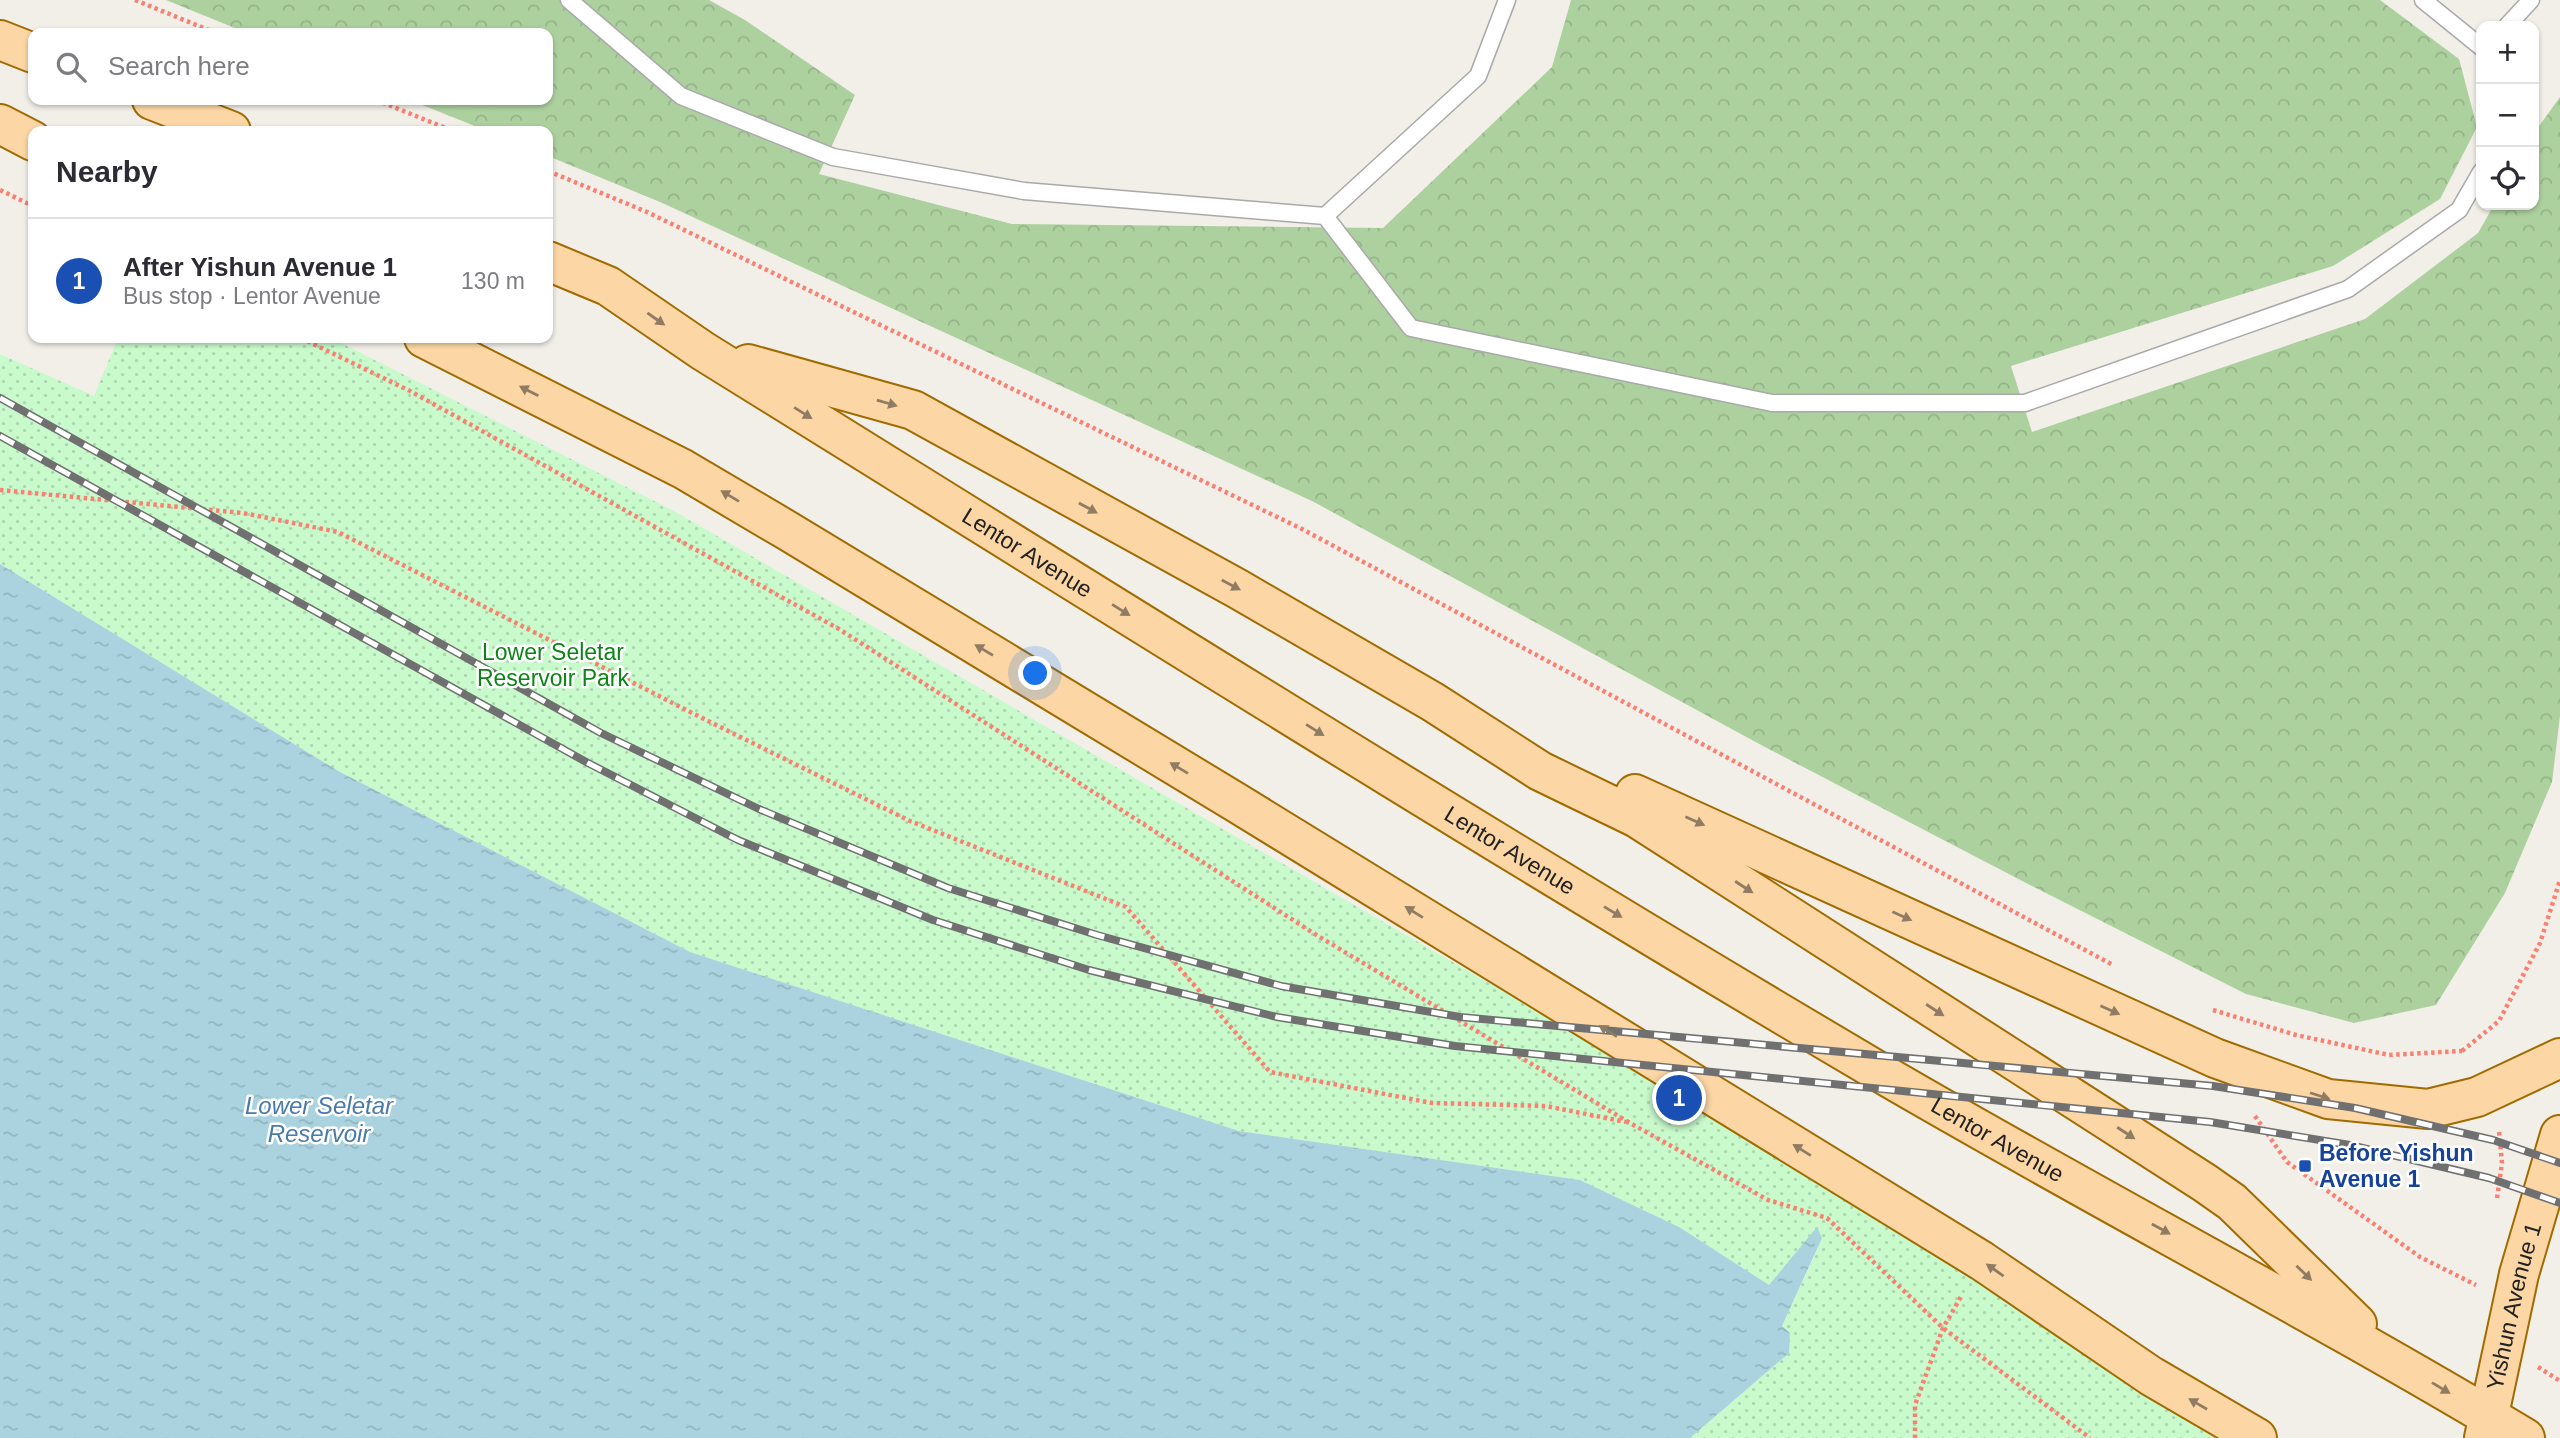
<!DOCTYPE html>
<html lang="en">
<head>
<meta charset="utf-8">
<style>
	body { margin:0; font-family:Helvetica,sans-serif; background:#f2f2f3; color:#2b2b33 }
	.controls { position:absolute; right:21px; top:21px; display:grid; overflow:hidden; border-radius:14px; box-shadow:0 2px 5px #0004 }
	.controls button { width:63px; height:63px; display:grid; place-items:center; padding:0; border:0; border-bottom:2px solid #e1e1e2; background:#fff; color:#2b2b33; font:35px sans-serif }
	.you { position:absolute; left:1036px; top:674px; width:24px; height:24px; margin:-18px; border:5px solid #fff; border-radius:50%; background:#1a73e8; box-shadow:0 0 0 10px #1a73e833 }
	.badge { display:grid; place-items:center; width:46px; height:46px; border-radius:50%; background:#0f766e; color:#fff; font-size:23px; font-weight:700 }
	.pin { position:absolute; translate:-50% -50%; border:4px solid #fff; box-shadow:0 2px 7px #0006 }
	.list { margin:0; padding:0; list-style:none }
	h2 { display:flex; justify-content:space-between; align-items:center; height:91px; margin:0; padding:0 28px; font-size:30px }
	h2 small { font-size:23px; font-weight:400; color:#7c7c81 }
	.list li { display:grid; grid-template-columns:46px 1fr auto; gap:21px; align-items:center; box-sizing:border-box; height:126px; padding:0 28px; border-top:2px solid #e1e1e2 }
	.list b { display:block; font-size:26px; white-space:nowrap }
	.list p { margin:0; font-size:23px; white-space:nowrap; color:#7c7c81 }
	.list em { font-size:23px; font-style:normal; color:#7c7c81 }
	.icon { flex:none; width:38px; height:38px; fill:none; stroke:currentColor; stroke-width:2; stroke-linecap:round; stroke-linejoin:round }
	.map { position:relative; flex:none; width:2560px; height:1438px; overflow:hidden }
	.search { position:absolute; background:#fff; box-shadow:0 2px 5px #0004; left:28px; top:28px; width:525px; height:77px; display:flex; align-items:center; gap:18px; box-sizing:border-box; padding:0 24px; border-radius:14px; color:#7c7c81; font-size:26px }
	.panel { position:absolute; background:#fff; box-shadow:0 2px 5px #0004; left:28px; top:126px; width:525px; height:217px; border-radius:14px }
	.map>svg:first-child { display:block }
	.forest { fill:url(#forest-crowns) }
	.park { fill:url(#park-dots) }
	.water { fill:url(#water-ripples) }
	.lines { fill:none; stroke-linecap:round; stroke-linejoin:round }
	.service-casing { stroke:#a9a9a9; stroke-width:19 }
	.primary-casing { stroke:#a06b00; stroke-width:42 }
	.path { stroke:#fa8072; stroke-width:4.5; stroke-dasharray:3.5 3.5; stroke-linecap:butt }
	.service { stroke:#fff; stroke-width:16 }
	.primary { stroke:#fcd6a4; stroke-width:38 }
	.rail-casing { stroke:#707070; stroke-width:8 }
	.rail { stroke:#fff; stroke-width:5; stroke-dasharray:16; stroke-linecap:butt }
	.oneway { fill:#8f7c63 }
	.transit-dot { fill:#1a4fb4; stroke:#fff; stroke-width:2.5 }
	.labels { text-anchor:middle; stroke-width:5; stroke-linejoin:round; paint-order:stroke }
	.street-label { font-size:23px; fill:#222; stroke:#fff }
	.park-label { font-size:23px; fill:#0c8416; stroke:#fff }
	.transit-label { font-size:23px; font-weight:bold; fill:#164399; stroke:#fff; text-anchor:start }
	.water-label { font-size:24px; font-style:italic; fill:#4a7aab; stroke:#fff }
</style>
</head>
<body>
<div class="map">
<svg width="2560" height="1438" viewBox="0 0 2560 1438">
	<defs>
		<pattern id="forest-crowns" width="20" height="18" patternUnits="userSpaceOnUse" patternTransform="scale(1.75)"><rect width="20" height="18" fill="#add19e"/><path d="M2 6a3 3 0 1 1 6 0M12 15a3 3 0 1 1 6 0" fill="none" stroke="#95b388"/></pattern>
		<pattern id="park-dots" width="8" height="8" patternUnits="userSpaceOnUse" patternTransform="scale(1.75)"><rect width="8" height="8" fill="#c8facc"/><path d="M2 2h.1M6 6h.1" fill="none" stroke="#acd6af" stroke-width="1.8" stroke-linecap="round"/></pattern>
		<pattern id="water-ripples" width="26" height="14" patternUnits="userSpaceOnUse" patternTransform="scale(1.75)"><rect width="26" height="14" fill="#aad3df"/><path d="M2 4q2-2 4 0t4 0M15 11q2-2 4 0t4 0" fill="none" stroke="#92b5bf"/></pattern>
	</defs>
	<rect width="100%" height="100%" fill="#f2efe9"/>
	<polygon class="forest" points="166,0 709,0 745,20 855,95 819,174 1012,224 1383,228 1552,67 1571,0 2380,0 2459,59 2477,127 2440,199 2333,266 2011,366 2032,432 2365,319 2478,233 2494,205 2534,205 2534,133 2560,97 2560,716 2552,782 2505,893 2436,1005 2354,1023 2246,994 2028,884 1763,746 1312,501 660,202 548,156 548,131 487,131 410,100 548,100 548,33 247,33"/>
	<polygon class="park" points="118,338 331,338 674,511 1827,1179 2243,1438 1690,1438 1789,1353 1782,1326 1814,1257 1817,1228 1769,1285 1679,1227 1580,1180 1239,1131 690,952 340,772 0,564 0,354 94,396"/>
	<polygon class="water" points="0,564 340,772 690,952 1239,1131 1580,1180 1679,1227 1769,1285 1817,1227 1822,1238 1782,1326 1790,1333 1789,1353 1690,1438 0,1438"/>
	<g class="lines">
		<defs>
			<g id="service">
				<polyline points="569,0 681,96 833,157 1024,191 1325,216 1478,76 1507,0"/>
				<polyline points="2423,0 2481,47"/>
				<polyline points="2507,26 2531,0"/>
				<polyline points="1325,216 1411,328 1772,403 2025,403 2348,289 2459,210 2481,172"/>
			</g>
			<g id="primary">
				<polyline points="0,40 33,53"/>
				<polyline points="152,100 231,131"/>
				<polyline points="0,124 33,141"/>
				<path id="s1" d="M548,261L608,286L703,351C1093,593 1481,837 1876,1070C2091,1196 2312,1310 2525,1438"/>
				<polyline points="424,338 683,469 788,531 1237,803 1982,1261 2151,1376 2257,1438"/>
				<polyline points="748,364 913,410 1238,589 1433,702 1540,771 1637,818 2205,1183 2232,1202 2357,1324"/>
				<polyline points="1635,794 2215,1058 2328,1099 2428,1109 2477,1097 2560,1058"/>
				<path id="s2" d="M2484,1438L2519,1274L2560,1135"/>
			</g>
		</defs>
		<use href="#service" class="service-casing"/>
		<use href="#primary" class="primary-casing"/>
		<g class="path">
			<polyline points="135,0 216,33"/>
			<polyline points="376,100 453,131"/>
			<polyline points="548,171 647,212 1302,529 2113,965"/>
			<polyline points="0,190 33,206"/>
			<polyline points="301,338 410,391 839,629 1318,936 1630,1123 1768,1200 1827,1218 1943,1328 2090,1438"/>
			<polyline points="0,490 243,513 338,532 702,718 910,821 1126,907 1270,1072 1432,1103 1546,1106 1626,1122"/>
			<polyline points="2213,1010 2296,1035 2389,1055 2462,1051"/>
			<polyline points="2462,1051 2499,1021 2540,943 2560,880"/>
			<polyline points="2255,1116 2287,1162 2420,1257 2476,1285"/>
			<polyline points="2497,1198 2502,1163 2499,1131"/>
			<polyline points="2538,1367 2560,1381"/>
			<polyline points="1915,1438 1915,1405 1943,1328 1962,1295"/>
		</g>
		<use href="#service" class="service"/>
		<use href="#primary" class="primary"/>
		<defs>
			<g id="rail">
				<polyline points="0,398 601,733 759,809 948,888 1097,935 1281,986 1460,1017 2213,1086 2355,1108 2493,1140 2560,1163"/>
				<polyline points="0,436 588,763 738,840 933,920 1089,970 1277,1017 1455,1046 2210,1122 2350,1145 2489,1178 2560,1203"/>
			</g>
		</defs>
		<use href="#rail" class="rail-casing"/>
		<use href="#rail" class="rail"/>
	</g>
	<defs><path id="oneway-solid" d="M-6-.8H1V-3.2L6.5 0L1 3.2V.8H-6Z" transform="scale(1.75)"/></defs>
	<g class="oneway">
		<use href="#oneway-solid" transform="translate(656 319) rotate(35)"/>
		<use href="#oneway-solid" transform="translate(529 391) rotate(-153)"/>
		<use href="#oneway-solid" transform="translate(887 403) rotate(16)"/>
		<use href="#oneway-solid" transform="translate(803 413) rotate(32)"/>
		<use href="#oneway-solid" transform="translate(730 496) rotate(-149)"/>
		<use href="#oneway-solid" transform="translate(1088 508) rotate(29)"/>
		<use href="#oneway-solid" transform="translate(1231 585) rotate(28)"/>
		<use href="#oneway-solid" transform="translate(1121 610) rotate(32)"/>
		<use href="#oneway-solid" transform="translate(984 650) rotate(-149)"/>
		<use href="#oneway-solid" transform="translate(1315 730) rotate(32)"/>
		<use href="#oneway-solid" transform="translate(1179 768) rotate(-149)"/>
		<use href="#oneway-solid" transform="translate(1695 821) rotate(24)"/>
		<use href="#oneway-solid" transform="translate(1744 887) rotate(33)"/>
		<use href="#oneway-solid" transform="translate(1414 912) rotate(-148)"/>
		<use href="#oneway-solid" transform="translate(1613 912) rotate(31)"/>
		<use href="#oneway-solid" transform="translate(1902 916) rotate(24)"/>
		<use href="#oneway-solid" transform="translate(1935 1010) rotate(33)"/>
		<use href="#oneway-solid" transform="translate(2110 1010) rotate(24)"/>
		<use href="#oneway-solid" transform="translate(1608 1031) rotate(-148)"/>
		<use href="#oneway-solid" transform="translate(2320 1096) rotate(18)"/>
		<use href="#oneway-solid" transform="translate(2126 1133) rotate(33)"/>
		<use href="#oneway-solid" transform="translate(1802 1150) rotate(-148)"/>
		<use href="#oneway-solid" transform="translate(2161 1229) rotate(29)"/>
		<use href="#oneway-solid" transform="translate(1995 1270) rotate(-145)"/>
		<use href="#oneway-solid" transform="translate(2304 1273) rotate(44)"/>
		<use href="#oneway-solid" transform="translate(2441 1388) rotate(31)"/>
		<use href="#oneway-solid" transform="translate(2198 1404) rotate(-150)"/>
	</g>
	<rect class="transit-dot" x="2298" y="1159" width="14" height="14" rx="3.5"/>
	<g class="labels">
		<g class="street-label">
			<text dy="8" stroke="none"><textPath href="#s1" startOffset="562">Lentor Avenue</textPath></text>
			<text dy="8" stroke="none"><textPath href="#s1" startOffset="1129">Lentor Avenue</textPath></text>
			<text dy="8" stroke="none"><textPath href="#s1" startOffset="1696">Lentor Avenue</textPath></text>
			<text dy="8" stroke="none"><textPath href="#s2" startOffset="135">Yishun Avenue 1</textPath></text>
		</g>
		<g class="park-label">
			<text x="553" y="660">Lower Seletar<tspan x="553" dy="26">Reservoir Park</tspan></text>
		</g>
		<g class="transit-label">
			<text x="2319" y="1161">Before Yishun<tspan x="2319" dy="26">Avenue 1</tspan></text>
		</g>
		<g class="water-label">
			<text x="319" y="1114">Lower Seletar<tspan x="319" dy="28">Reservoir</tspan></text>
		</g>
	</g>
</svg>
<div class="controls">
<button>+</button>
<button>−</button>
<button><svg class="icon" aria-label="locate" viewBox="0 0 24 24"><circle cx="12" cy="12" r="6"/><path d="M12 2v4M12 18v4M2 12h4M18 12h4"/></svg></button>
</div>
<div class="you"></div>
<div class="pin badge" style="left:1679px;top:1098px;background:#1a4fb4">1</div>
<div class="search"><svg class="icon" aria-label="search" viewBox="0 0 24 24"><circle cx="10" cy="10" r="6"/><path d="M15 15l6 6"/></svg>Search here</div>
<section class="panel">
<h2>Nearby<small></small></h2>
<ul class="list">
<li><span class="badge" style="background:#1a4fb4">1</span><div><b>After Yishun Avenue 1</b><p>Bus stop · Lentor Avenue</p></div><em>130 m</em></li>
</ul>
</section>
</div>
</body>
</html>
